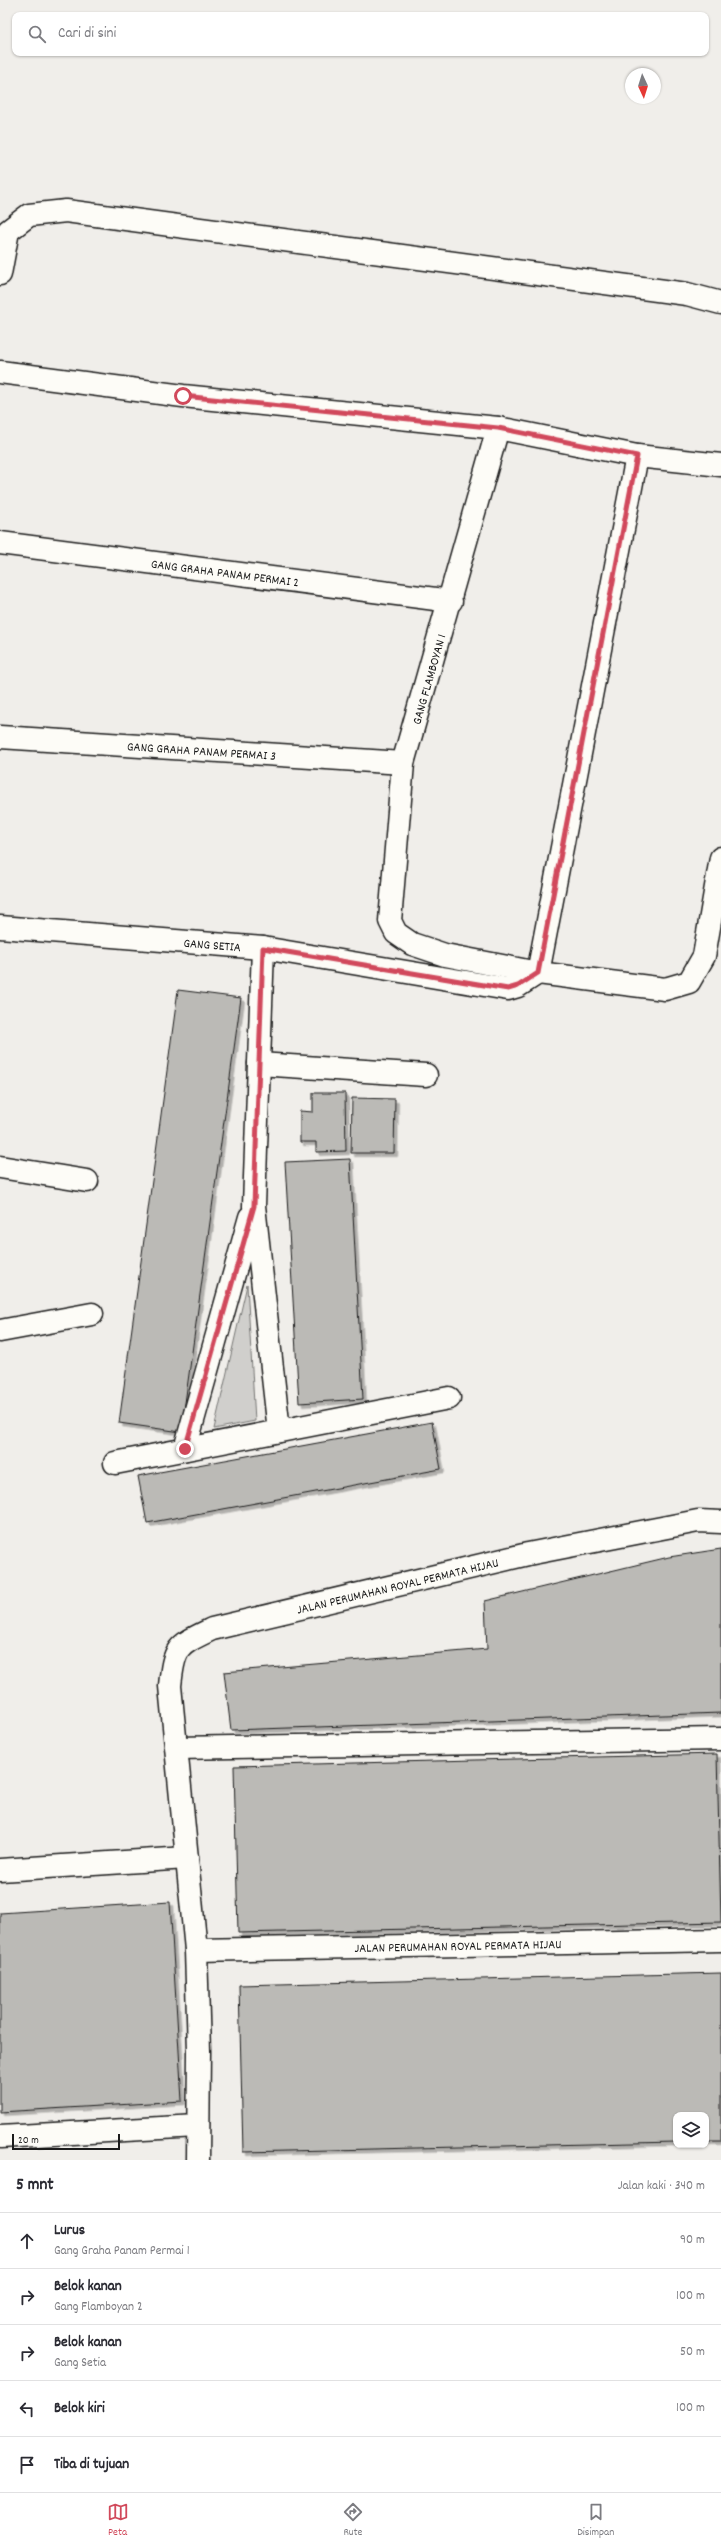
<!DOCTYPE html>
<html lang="id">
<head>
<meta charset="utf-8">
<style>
	body { margin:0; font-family:Dekko,sans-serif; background:#f2f2f3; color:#2b2b33 }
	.controls { position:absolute; right:12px; bottom:12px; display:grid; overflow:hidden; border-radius:8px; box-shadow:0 1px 3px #0004 }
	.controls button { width:36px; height:36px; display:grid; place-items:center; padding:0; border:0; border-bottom:1px solid #e1e1e2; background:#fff; color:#2b2b33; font:20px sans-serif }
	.compass { position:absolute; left:625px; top:68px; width:36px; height:36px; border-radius:50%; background:#fff; box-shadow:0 1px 3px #0004; rotate:176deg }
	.scale { position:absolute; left:12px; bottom:10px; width:108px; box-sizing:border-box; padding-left:4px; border:2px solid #1c1c1c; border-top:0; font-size:11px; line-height:14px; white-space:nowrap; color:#1c1c1c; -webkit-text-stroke:3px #fdfcf7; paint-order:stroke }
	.stop { position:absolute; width:12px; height:12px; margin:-9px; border:3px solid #d1495b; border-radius:50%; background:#fff }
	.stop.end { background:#d1495b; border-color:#fff; box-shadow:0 1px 4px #0008 }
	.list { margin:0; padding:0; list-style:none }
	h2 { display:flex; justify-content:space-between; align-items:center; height:52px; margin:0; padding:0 16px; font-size:17px }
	h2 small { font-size:13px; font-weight:400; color:#7c7c81 }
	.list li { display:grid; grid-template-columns:26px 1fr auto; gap:12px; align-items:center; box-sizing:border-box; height:56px; padding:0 16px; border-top:1px solid #e1e1e2 }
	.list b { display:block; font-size:15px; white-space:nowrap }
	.list p { margin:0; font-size:13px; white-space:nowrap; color:#7c7c81 }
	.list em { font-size:13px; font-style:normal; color:#7c7c81 }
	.icon { flex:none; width:22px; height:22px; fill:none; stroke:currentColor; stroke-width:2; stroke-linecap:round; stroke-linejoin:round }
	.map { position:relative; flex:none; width:721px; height:2160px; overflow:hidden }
	.search { position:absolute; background:#fff; box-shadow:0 1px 3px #0004; left:12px; right:12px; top:12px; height:44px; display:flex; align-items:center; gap:10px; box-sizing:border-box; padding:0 14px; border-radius:8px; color:#7c7c81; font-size:15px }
	.sheet { height:332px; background:#fff }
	nav { display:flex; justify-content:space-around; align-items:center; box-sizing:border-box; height:56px; border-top:1px solid #e1e1e2; background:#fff; font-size:11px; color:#7c7c81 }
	nav a { display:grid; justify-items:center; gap:2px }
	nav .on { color:#d1495b }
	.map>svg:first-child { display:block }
	.green { fill:#d0cfcc; stroke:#767674 }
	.building { fill:#bbbab6; stroke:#1c1c1c; filter:url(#shadow) }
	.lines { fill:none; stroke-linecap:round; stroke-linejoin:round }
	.minor-casing { stroke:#1c1c1c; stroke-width:25 }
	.minor { stroke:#fdfcf7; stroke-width:22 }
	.route { stroke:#d1495b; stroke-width:5 }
	.labels { text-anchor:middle; stroke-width:3; stroke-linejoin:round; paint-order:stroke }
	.street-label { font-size:13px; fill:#1c1c1c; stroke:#fdfcf7 }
</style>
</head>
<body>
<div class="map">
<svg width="721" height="2160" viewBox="0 0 721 2160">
	<defs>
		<filter id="shadow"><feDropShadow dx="3.5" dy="3.5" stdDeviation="0" flood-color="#0004"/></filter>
	</defs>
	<rect width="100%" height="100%" fill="#f0eeea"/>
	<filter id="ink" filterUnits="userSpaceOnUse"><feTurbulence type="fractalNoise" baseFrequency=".025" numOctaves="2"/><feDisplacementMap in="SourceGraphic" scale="8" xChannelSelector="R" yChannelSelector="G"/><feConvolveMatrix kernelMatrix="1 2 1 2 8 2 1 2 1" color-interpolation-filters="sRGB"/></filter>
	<g filter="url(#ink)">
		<polygon class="green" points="247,1285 255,1421 214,1429"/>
		<g class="building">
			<polygon points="178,990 241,998 181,1432 119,1423"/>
			<polygon points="313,1093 345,1093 346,1151 316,1152 316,1142 300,1142 300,1111 313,1112"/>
			<polygon points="352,1098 395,1099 394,1153 351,1153"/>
			<polygon points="350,1159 363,1399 299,1403 285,1162"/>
			<polygon points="432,1422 441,1469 147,1523 138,1476"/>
			<polygon points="721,1549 721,1713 231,1730 224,1672 487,1649 485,1601 669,1557"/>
			<polygon points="717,1754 721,1922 238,1933 234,1766"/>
			<polygon points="170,1902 182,2101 0,2112 0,1913"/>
			<polygon points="721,1973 721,2141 706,2141 706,2115 676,2115 676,2142 243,2152 239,1985"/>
		</g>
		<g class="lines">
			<defs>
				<g id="minor">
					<polyline points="0,274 8,231 29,215 66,211 687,294 721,303"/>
					<polyline points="0,372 183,396 498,428 637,456 721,465"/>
					<polyline points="498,428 403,763 390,921 396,933 412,944 445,955 538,973 665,989 689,982 704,956 721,858"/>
					<path id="s1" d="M0,543L451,601"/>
					<path id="s2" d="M0,737L403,763"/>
					<path id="s3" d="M0,927L263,948L508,989L518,986L538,973L637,456"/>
					<polyline points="263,948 254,1206 279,1431"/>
					<polyline points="259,1064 426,1075"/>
					<polyline points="0,1167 87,1181"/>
					<polyline points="0,1331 92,1314"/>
					<polyline points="185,1449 250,1217"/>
					<polyline points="115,1463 449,1398"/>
					<polyline points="177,1748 721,1739"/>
					<polyline points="0,1870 187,1858"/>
					<path id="s4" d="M196,1950L721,1940"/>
					<polyline points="0,2137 197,2126"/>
					<path id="s5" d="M198,2160L199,2051L196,1950L170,1686C174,1646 177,1646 212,1629L528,1554L698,1521L721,1522"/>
				</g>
			</defs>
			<use href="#minor" class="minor-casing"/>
			<use href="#minor" class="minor"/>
		</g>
	</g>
	<g class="lines" filter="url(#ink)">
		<polyline class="route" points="183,396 498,428 637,456 538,973 518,986 508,989 263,948 254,1206 185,1449"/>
	</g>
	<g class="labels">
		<g class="street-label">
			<text dy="5" stroke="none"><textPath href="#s1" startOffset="227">GANG GRAHA PANAM PERMAI 2</textPath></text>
			<text transform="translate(428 679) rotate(-74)" y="5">GANG FLAMBOYAN 1</text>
			<text dy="5" stroke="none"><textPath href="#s2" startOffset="202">GANG GRAHA PANAM PERMAI 3</textPath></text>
			<text dy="5" stroke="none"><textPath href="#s3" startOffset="213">GANG SETIA</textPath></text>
			<text dy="5" stroke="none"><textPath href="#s5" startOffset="743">JALAN PERUMAHAN ROYAL PERMATA HIJAU</textPath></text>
			<text dy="5" stroke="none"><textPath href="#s4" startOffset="262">JALAN PERUMAHAN ROYAL PERMATA HIJAU</textPath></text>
		</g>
	</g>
</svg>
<div class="controls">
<button><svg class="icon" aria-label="layers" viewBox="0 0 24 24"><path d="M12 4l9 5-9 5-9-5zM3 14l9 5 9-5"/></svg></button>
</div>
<svg class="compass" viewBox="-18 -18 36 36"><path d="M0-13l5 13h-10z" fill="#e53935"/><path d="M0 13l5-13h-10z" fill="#7c7c81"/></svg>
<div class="scale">20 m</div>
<div class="stop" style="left:183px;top:396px"></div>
<div class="stop end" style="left:185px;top:1449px"></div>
<div class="search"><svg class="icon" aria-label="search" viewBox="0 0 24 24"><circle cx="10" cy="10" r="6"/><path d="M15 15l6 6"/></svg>Cari di sini</div>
</div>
<section class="sheet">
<h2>5 mnt<small>Jalan kaki · 340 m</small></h2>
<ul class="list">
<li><svg class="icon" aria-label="ahead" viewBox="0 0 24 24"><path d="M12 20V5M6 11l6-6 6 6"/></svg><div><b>Lurus</b><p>Gang Graha Panam Permai 1</p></div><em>90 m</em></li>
<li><svg class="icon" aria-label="right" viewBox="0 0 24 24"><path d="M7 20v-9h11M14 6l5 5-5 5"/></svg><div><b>Belok kanan</b><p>Gang Flamboyan 2</p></div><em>100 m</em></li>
<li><svg class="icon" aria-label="right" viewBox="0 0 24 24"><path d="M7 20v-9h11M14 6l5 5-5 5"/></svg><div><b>Belok kanan</b><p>Gang Setia</p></div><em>50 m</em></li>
<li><svg class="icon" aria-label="left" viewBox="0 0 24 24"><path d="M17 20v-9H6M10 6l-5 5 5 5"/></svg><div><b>Belok kiri</b></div><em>100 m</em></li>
<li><svg class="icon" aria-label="arrive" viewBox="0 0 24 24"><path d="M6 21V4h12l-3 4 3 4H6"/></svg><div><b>Tiba di tujuan</b></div></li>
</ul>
</section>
<nav>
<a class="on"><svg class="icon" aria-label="map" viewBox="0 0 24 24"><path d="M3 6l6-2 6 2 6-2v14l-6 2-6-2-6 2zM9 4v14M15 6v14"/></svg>Peta</a>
<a><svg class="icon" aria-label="directions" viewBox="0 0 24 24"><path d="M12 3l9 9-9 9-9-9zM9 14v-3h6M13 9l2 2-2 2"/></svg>Rute</a>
<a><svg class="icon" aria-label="saved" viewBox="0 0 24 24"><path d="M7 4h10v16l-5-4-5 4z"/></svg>Disimpan</a>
</nav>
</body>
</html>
